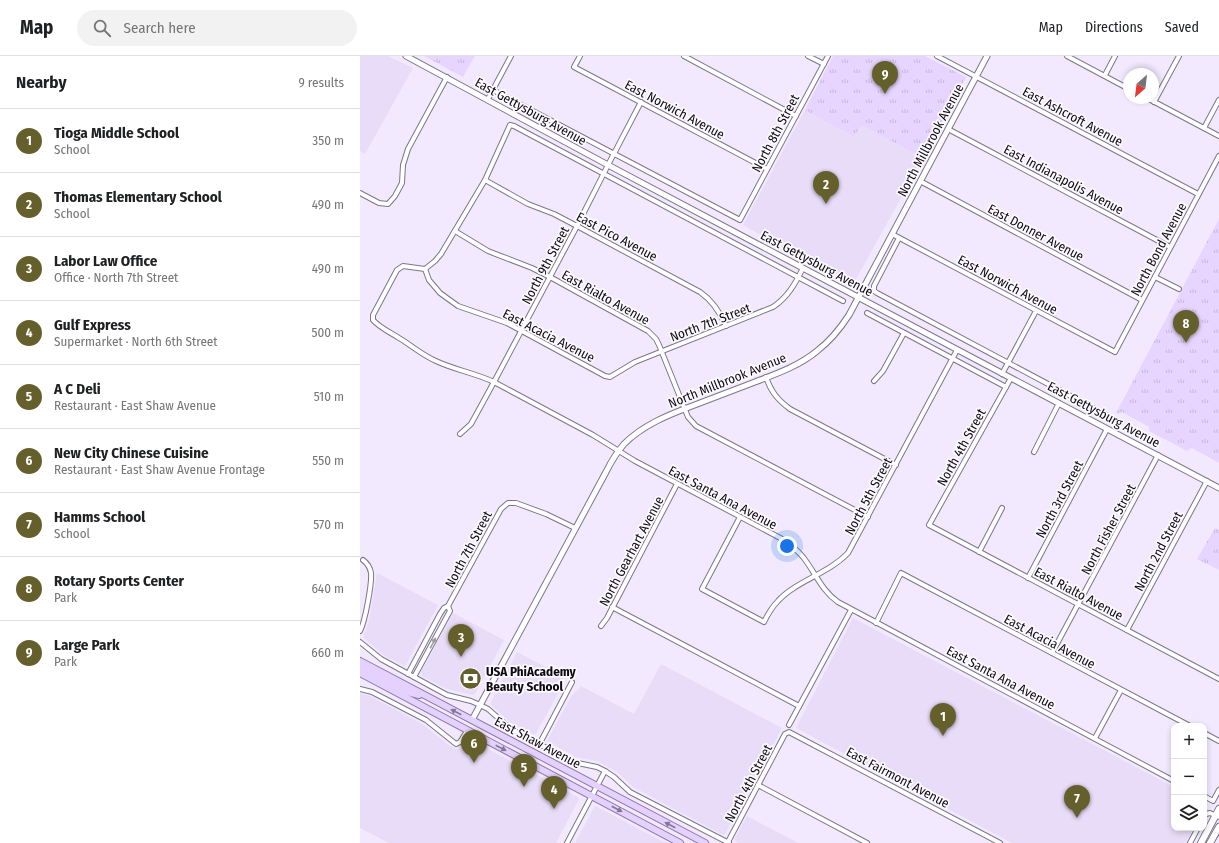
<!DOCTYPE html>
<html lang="en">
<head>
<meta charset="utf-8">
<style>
	body { margin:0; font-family:"Fira Sans Condensed",sans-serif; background:#f2f2f2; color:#202124 }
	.controls { position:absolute; right:12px; bottom:12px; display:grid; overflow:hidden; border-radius:8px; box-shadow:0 2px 6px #0003 }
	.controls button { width:36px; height:36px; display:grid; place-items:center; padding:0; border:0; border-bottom:1px solid #e0e0e0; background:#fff; color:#202124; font:20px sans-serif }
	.compass { position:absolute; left:763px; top:12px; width:36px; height:36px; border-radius:50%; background:#fff; box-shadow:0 2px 6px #0003; rotate:208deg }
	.you { position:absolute; left:427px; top:490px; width:14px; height:14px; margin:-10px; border:3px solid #fff; border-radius:50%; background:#1a73e8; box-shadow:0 0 0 6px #1a73e833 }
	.badge { display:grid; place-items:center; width:26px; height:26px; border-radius:50%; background:#655f2c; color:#fff; font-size:13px; font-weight:700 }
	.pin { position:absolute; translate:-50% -33px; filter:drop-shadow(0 1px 2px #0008) }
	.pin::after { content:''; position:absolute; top:21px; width:14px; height:12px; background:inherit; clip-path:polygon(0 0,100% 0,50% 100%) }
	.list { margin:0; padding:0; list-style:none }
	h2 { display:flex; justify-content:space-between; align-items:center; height:52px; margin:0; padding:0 16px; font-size:17px }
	h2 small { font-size:13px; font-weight:400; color:#757577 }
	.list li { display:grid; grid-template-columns:26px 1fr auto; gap:12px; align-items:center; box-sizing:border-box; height:64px; padding:0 16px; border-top:1px solid #e0e0e0 }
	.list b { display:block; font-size:15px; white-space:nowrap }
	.list p { margin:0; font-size:13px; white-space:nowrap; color:#757577 }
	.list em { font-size:13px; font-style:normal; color:#757577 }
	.icon { flex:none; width:22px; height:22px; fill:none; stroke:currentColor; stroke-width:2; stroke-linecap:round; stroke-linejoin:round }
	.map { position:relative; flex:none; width:859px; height:787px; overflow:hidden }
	header { display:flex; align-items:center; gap:24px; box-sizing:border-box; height:56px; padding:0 20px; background:#fff; border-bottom:1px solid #e0e0e0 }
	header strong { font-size:19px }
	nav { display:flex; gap:22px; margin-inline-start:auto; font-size:14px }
	.search { width:280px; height:36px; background:#f2f2f2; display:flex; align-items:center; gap:10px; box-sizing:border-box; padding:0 14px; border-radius:22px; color:#757577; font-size:15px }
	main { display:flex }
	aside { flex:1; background:#fff }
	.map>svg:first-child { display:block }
	.built { fill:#e8dcf8 }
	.grass { fill:url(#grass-tufts) }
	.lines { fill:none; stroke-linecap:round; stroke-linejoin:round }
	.minor-casing { stroke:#7e7688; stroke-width:6 }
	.tertiary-casing { stroke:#7e7688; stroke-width:7 }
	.secondary-casing { stroke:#7e7688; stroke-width:8 }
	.primary-casing { stroke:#8e78aa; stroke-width:8 }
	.minor { stroke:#fff; stroke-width:4 }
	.tertiary { stroke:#fff; stroke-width:5 }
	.secondary { stroke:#fff; stroke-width:6 }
	.primary { stroke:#e5d1fd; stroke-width:6 }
	.oneway { fill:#9e9da0 }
	.oneway2 { fill:#847793 }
	.labels { text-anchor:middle; stroke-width:3.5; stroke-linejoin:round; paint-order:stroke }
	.street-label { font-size:13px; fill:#0d0a11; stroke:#fcfafe }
	.poi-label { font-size:13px; font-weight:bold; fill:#0d0a11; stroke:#fcfafe; text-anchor:start }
</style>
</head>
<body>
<header>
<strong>Map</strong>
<div class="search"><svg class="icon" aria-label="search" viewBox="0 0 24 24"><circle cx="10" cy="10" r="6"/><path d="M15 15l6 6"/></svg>Search here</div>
<nav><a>Map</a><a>Directions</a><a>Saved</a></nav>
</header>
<main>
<aside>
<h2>Nearby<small>9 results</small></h2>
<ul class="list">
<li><span class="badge">1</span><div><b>Tioga Middle School</b><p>School</p></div><em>350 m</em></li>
<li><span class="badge">2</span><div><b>Thomas Elementary School</b><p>School</p></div><em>490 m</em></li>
<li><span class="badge">3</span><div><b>Labor Law Office</b><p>Office · North 7th Street</p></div><em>490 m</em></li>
<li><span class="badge">4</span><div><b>Gulf Express</b><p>Supermarket · North 6th Street</p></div><em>500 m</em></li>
<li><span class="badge">5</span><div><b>A C Deli</b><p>Restaurant · East Shaw Avenue</p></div><em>510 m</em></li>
<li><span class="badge">6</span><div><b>New City Chinese Cuisine</b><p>Restaurant · East Shaw Avenue Frontage</p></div><em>550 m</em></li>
<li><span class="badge">7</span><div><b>Hamms School</b><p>School</p></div><em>570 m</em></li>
<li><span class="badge">8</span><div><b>Rotary Sports Center</b><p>Park</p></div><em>640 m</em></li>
<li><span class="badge">9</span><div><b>Large Park</b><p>Park</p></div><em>660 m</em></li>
</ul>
</aside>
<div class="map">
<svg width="859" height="787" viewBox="0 0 859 787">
	<defs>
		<pattern id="grass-tufts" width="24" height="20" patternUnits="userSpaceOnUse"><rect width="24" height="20" fill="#e7d5ff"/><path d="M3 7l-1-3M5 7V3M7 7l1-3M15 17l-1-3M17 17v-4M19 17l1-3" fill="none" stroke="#c5b6da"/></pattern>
	</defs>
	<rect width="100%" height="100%" fill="#f2e9fe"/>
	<g class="built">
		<polygon points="0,0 28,0 53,12 5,98 0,95"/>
		<polygon points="445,54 494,81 501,69 563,102 494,227 439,200 383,169"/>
		<polygon points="17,517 78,549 45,610 23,599 3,581 9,565"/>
		<polygon points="93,557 144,584 115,638 112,639 87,633 62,620 61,616"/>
		<polygon points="493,562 814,731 814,772 834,772 825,787 652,787 436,672"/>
		<polygon points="157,596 203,620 201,632 175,679 150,666 130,648"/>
		<polygon points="301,608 422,672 365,778 363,779 273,731 256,715 246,710 237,705 216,701 187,685 212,639 221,630 274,658"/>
		<polygon points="0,637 10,640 64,669 86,687 96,693 102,692 107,685 111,684 218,741 219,743 196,787 29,787 0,772"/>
		<polygon points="235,750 237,751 306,787 215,787"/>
		<polygon points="387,760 427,781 438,787 379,787 374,784"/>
	</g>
	<g class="grass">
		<polygon points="64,0 115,0 103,21"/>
		<polygon points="473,0 565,0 606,21 563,102 501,69 494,81 445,54"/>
		<polygon points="859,163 859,407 832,392 827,395 789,375 789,371 762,356 757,358 756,357"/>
		<polygon points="855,472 859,474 859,514 837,503"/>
	</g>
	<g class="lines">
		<defs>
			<g id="minor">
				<polyline points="220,0 214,11 407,113"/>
				<polyline points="324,0 436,60"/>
				<polyline points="448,0 464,8"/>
				<polyline points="577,0 838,138"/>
				<polyline points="707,0 769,33"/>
				<polyline points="745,19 755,0"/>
				<polyline points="133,34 380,164 468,0"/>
				<polyline points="787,42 859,80"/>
				<polyline points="128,43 151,0"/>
				<polyline points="794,46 819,0"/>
				<polyline points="844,72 859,44"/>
				<polyline points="588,73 810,191"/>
				<path d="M125,124L168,148L194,158L217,170L340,236C353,245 360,256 366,270"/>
				<polyline points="560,125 782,244"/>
				<polyline points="0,137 19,147 28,148 35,140 42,127 43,109 48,93 87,21"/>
				<polyline points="95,175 128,195 172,212 190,221 288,275 296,283 299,289 328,361 336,370 508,461"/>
				<polyline points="532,178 755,296 859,100"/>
				<polyline points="539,182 514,230 514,235 517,237 750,361"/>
				<path d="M65,213L69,224L80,237L98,250L147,267L245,320L250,321L275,306L413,251C428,241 435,228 443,212"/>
				<polyline points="795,221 819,233"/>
				<path d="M483,245L154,70L150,69L125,124L81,198L75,205L65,213L43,210L37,214L13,259V264C20,272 30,276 39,282C51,289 62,299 76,305C95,314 115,317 134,326L233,379L275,405L424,484C431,489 437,494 443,501C455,516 461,534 478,546L814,725"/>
				<polyline points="507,257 646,331"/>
				<polyline points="642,318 676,255"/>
				<path d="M406,321C411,336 418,344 430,353L536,409"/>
				<polyline points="651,322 569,469 859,623"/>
				<polyline points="514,325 523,315 544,277"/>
				<polyline points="100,378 111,368 134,326 217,170 248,109 281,46"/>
				<polyline points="674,396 699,347"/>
				<path d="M380,461L342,533L404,566C408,558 412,551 418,545C436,525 468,518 488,497L597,294"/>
				<polyline points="619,496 642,452"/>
				<polyline points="668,522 747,373"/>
				<polyline points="252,551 439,650"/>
				<polyline points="516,567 541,517 830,670"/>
				<polyline points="241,570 247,562 317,428"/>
				<polyline points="767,574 847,425"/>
				<path d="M0,575C5,566 12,528 11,517C10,511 7,507 3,504"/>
				<polyline points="0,586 21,603 87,639 111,645 120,649 128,653 151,673 213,706 237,711 245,715 254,721 270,736 369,787"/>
				<polyline points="692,597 798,399"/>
				<polyline points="48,618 80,558 84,552 88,550 141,453 148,447 156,447 186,458 215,472"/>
				<polyline points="54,621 90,555 88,550"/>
				<polyline points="0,633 12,636 66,664 96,688 100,686 107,675"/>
				<polyline points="429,669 491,554"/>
				<polyline points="844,677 859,685"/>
				<polyline points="735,682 761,634"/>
				<polyline points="180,687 212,626"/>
				<polyline points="398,729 507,787"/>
				<polyline points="844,740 853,745 859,734"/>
				<polyline points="844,760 846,758 850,757 859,761"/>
				<polyline points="368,786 425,678 429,676 640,787"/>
				<polyline points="207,787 245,715"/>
				<polyline points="830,787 838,772"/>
			</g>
			<g id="tertiary">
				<polyline points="46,0 248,109 859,432"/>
				<path d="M112,664L246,416C251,406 257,396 264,388C283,369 308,359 332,350C353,342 374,334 395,326C416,318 439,310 457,295C470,285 480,273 489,259L627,0"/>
			</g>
			<g id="secondary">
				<polyline points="841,787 859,753"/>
				<polyline points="850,787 859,771"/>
			</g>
			<g id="primary">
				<polyline points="0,605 345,787"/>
				<polyline points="0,611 47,636 59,639"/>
				<polyline points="0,617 320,787"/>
			</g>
		</defs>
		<use href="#minor" class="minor-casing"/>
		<use href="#tertiary" class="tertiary-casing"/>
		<use href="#secondary" class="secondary-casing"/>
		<use href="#primary" class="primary-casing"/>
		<use href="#minor" class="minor"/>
		<use href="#tertiary" class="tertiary"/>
		<use href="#secondary" class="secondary"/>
		<use href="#primary" class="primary"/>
	</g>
	<defs><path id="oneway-solid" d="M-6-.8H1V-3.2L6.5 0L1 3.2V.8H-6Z"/></defs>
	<use class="oneway" href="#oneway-solid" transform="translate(73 587) rotate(-62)"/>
	<g class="oneway2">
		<use href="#oneway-solid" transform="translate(96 656) rotate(-152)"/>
		<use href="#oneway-solid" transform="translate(141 692) rotate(27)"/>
		<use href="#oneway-solid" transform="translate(257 753) rotate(28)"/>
		<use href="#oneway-solid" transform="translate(310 769) rotate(-152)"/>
	</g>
	<defs>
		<symbol id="bank-disc" viewBox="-11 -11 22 22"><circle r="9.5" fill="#655f2c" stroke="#fcfafe"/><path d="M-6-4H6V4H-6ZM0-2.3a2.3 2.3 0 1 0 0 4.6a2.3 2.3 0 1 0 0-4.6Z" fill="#fff"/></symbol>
	</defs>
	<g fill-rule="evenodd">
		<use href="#bank-disc" x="98" y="610" width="25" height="25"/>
	</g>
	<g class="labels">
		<g class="street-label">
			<text transform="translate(315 53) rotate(28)" y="5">East Norwich Avenue</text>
			<text transform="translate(171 55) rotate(29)" y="5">East Gettysburg Avenue</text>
			<text transform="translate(713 60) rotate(28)" y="5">East Ashcroft Avenue</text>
			<text transform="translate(415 77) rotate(-62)" y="5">North 8th Street</text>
			<text transform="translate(570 84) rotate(-62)" y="5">North Millbrook Avenue</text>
			<text transform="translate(704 123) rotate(28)" y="5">East Indianapolis Avenue</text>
			<text transform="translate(676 176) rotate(28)" y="5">East Donner Avenue</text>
			<text transform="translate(257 180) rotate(28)" y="5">East Pico Avenue</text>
			<text transform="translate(798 193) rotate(-62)" y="5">North Bond Avenue</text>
			<text transform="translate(457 207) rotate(28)" y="5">East Gettysburg Avenue</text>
			<text transform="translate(185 209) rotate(-62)" y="5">North 9th Street</text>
			<text transform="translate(648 228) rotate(28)" y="5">East Norwich Avenue</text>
			<text transform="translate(246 241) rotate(29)" y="5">East Rialto Avenue</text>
			<text transform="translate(350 266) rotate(-21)" y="5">North 7th Street</text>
			<text transform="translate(189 279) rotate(27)" y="5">East Acacia Avenue</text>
			<text transform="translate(367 324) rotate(-22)" y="5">North Millbrook Avenue</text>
			<text transform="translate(744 358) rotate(28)" y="5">East Gettysburg Avenue</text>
			<text transform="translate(601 391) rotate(-61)" y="5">North 4th Street</text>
			<text transform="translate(508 440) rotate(-62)" y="5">North 5th Street</text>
			<text transform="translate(363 441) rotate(28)" y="5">East Santa Ana Avenue</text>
			<text transform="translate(699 443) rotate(-62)" y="5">North 3rd Street</text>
			<text transform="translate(748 473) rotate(-62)" y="5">North Fisher Street</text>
			<text transform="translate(108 493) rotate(-62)" y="5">North 7th Street</text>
			<text transform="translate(271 495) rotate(-62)" y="5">North Gearhart Avenue</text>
			<text transform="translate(798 495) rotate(-62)" y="5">North 2nd Street</text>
			<text transform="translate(719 537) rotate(28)" y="5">East Rialto Avenue</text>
			<text transform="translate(690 585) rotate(28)" y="5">East Acacia Avenue</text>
			<text transform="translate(641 621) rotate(28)" y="5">East Santa Ana Avenue</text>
			<text transform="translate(178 686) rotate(28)" y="5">East Shaw Avenue</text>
			<text transform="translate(538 721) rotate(28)" y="5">East Fairmont Avenue</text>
			<text transform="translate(388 727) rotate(-62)" y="5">North 4th Street</text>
		</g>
		<g class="poi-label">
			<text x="126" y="620">USA PhiAcademy<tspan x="126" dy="15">Beauty School</tspan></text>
		</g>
	</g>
</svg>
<div class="controls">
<button>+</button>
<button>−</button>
<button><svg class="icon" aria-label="layers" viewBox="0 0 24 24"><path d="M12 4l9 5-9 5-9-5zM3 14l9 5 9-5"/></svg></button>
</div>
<svg class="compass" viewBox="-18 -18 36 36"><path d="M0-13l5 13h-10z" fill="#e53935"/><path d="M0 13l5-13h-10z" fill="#757577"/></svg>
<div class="you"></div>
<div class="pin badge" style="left:583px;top:680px">1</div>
<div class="pin badge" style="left:466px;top:148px">2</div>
<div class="pin badge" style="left:101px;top:601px">3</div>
<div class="pin badge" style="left:194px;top:753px">4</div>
<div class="pin badge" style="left:164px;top:731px">5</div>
<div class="pin badge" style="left:114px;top:707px">6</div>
<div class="pin badge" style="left:717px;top:762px">7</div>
<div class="pin badge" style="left:826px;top:287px">8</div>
<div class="pin badge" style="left:525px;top:38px">9</div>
</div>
</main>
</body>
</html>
